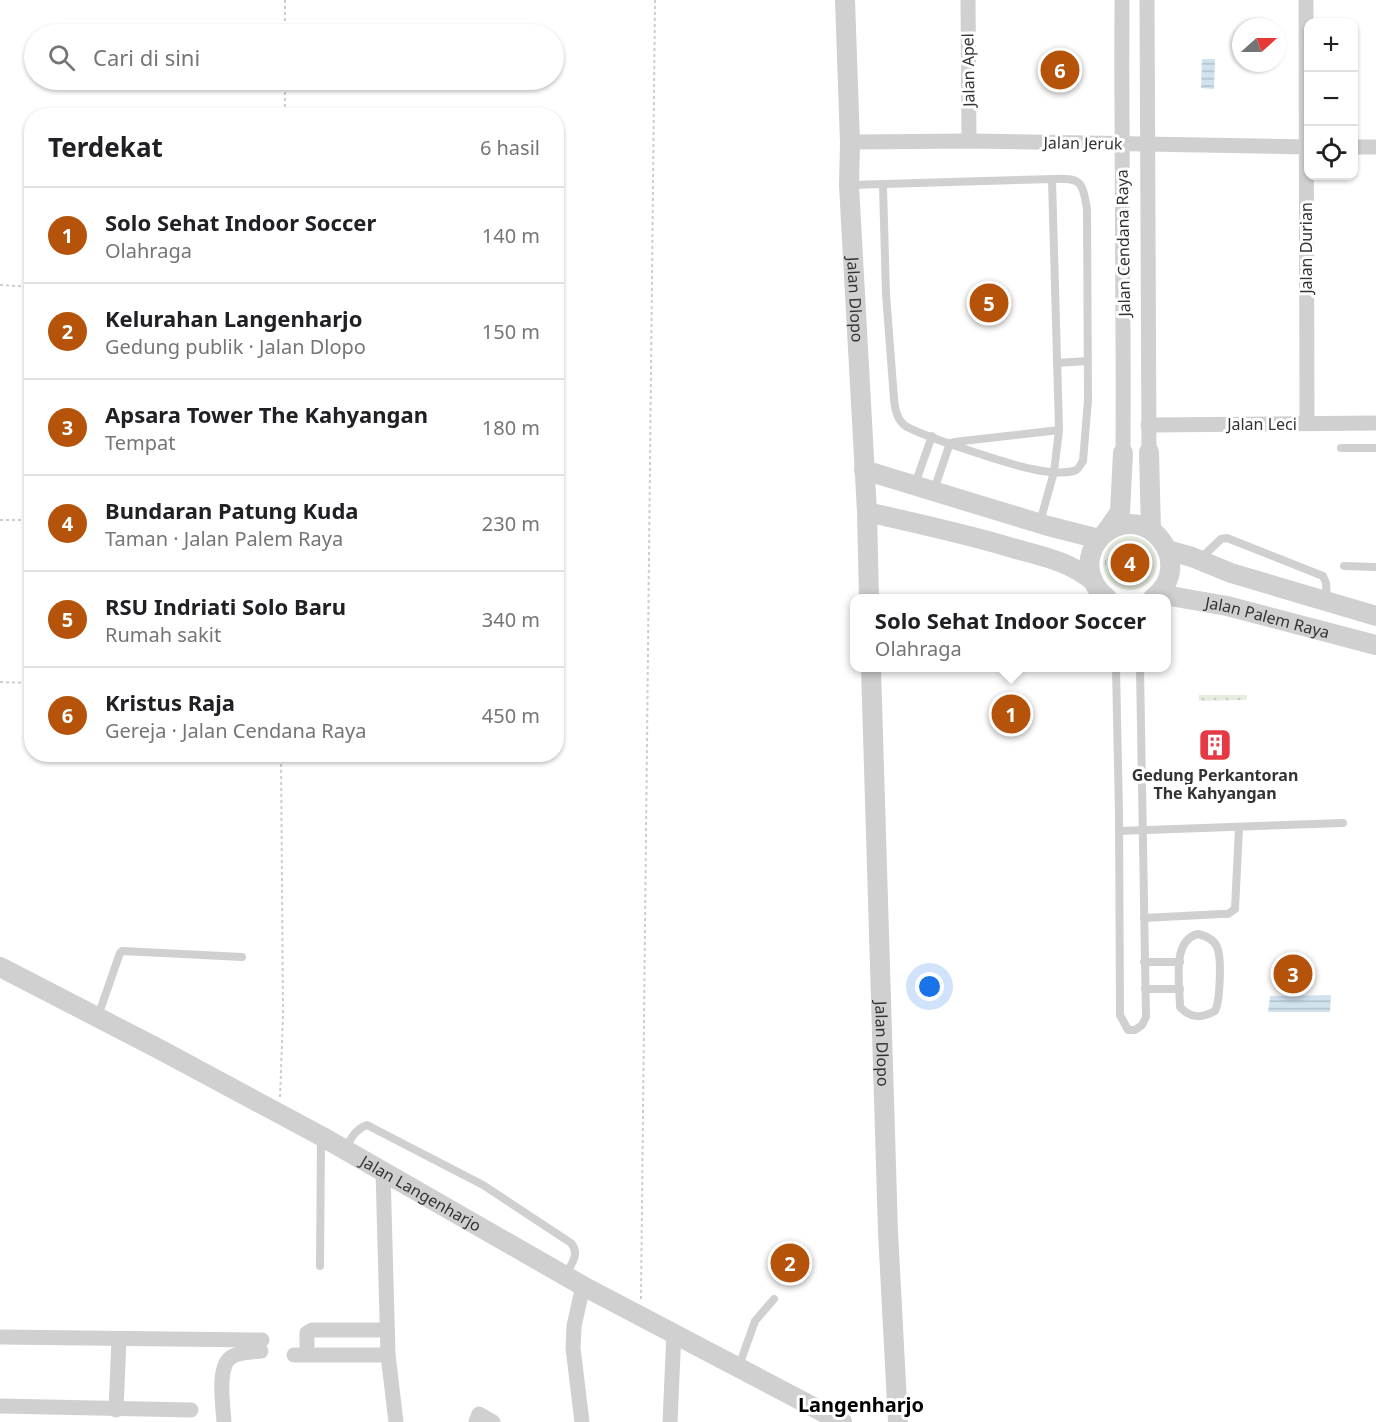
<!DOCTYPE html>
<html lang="id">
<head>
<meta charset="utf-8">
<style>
	body { margin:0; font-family:"Noto Sans",sans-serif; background:#f6f6f6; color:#202124 }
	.controls { position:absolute; right:18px; top:18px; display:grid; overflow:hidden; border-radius:12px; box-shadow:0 2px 4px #0004 }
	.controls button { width:54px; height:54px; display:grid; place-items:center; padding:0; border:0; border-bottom:2px solid #e0e0e0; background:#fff; color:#202124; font:30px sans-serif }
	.compass { position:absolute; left:1232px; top:18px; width:54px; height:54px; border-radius:50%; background:#fff; box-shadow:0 2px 4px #0004; rotate:69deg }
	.you { position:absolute; left:930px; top:987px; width:21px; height:21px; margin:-15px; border:4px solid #fff; border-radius:50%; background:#1a73e8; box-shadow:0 0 0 9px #1a73e833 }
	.badge { display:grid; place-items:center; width:39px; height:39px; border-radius:50%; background:#b45309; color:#fff; font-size:20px; font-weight:700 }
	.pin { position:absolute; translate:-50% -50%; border:3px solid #fff; box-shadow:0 2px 6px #0006 }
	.popup { position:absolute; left:850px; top:594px; width:321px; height:78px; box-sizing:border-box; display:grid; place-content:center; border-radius:12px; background:#fff; filter:drop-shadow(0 2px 4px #0005); font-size:20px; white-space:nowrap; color:#757577 }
	.popup b { font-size:22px; color:#202124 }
	.popup::after { content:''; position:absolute; left:50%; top:100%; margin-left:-12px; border:12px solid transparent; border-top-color:#fff }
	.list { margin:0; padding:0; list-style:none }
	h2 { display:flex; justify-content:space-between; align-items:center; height:78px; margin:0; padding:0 24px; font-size:26px }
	h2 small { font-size:20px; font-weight:400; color:#757577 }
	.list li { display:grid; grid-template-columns:39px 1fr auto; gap:18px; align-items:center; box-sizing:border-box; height:96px; padding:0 24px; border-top:2px solid #e0e0e0 }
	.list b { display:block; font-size:22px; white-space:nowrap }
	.list p { margin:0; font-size:20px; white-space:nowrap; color:#757577 }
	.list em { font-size:20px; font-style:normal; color:#757577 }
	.icon { flex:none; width:33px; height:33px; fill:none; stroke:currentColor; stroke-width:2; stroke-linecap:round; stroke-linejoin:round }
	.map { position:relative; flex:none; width:1376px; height:1422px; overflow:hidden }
	.search { position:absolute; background:#fff; box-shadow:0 2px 4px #0004; left:24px; top:24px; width:540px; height:66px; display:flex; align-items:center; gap:15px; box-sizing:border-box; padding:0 21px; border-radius:33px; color:#757577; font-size:22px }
	.panel { position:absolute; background:#fff; box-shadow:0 2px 4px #0004; left:24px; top:108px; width:540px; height:654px; border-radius:24px }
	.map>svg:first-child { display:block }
	.grass { fill:url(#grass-dots) }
	.park { fill:url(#park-tufts) }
	.water { fill:url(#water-rules) }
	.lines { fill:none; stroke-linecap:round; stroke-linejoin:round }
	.path { stroke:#cdcdcd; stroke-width:2; stroke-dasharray:3 3; stroke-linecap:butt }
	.service { stroke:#d0d0d0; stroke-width:8 }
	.minor { stroke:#d0d0d0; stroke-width:15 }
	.tertiary { stroke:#d0d0d0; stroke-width:20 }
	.labels { text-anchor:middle; stroke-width:6; stroke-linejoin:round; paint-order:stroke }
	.street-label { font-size:16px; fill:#333; stroke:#fff }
	.poi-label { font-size:16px; font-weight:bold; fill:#333; stroke:#fff }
	.quarter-label { font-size:20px; font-weight:bold; fill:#000; stroke:#fff }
</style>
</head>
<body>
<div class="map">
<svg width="1376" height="1422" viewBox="0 0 1376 1422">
	<defs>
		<pattern id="grass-dots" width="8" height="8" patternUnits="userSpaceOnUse" patternTransform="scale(1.5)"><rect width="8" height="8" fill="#e6ecdf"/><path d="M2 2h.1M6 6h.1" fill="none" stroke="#c6cbc0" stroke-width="1.8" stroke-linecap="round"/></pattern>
		<pattern id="park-tufts" width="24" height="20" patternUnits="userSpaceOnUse" patternTransform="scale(1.5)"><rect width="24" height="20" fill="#e6ecdf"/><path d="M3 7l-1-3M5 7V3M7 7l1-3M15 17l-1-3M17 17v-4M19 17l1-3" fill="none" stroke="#c6cbc0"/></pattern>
		<pattern id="water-rules" width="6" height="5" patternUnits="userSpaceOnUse" patternTransform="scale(1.5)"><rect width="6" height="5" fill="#cfe2ee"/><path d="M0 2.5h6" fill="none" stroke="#b2c2cd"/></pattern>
	</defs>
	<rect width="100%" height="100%" fill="#fff"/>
	<polygon class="grass" points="1199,695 1247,695 1247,700 1199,701"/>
	<circle class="park" cx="1130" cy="563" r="27"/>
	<g class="water">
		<polygon points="1202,59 1215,59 1214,89 1201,88"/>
		<polygon points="1331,995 1330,1012 1268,1012 1270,996"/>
	</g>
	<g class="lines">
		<g class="path">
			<polyline points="285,0 285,34"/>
			<polyline points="285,80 285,116"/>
			<polyline points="0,285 32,287"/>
			<polyline points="0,520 32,520"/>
			<polyline points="0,682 32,683"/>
			<polyline points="280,1097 283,1016 281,754"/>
			<polyline points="641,1299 655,0"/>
		</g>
		<g class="service">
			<polyline points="851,185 1052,179 1059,430 1054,472 1040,522"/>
			<path d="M883,186L886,294L894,399C895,407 896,417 903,424C911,433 1015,466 1032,469C1044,472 1062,474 1074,471C1079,470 1080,465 1083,461L1088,400L1087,209C1082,180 1081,178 1052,179"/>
			<polyline points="1057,363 1087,361"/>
			<polyline points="954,442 1059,430"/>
			<polyline points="1341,448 1376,448"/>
			<polyline points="915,484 932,436"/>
			<polyline points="934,490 950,443"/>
			<polyline points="1200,559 1221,539 1227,538 1323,576 1326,583 1327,599"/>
			<polyline points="1344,566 1376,567"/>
			<polyline points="1116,668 1119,814 1120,1015 1128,1030 1135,1030 1142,1025 1146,1017 1140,668"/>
			<polyline points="1119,831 1343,823"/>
			<polyline points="1144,918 1221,914 1228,914 1235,909 1239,828"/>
			<path d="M1198,934C1206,936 1214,939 1217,947C1222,958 1220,1001 1215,1011C1202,1018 1191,1019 1180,1007C1180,985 1171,940 1198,934Z"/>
			<polyline points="1144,962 1180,962"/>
			<polyline points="1145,989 1180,989"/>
			<polyline points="98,1016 120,953 122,951 242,957"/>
			<path d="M345,1149C351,1139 355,1129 367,1125L483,1185L571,1243C580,1254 572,1263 566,1274"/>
			<polyline points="320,1266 321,1138"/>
			<polyline points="739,1366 755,1321 774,1299"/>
		</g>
		<g class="minor">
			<polyline points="968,0 969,141"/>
			<path d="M1122,0C1121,150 1124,300 1123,450"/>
			<polyline points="1147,0 1149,449"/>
			<polyline points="1306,0 1307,423"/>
			<polyline points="857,142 969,141 1308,147"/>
			<polyline points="1354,147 1376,147"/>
			<polyline points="1148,425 1376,423"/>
			<polyline points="383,1171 388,1355 396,1422"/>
			<polyline points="0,1337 262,1340"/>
			<polyline points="307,1346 307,1333 312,1330 387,1330"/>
			<polyline points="294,1355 388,1355"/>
			<polyline points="0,1406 191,1410"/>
			<polyline points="116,1410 119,1340"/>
			<path d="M224,1422C223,1405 216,1364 233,1356C242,1352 252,1352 261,1351"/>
			<polyline points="476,1422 479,1414 493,1422"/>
			<polyline points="582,1422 573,1348 574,1326 583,1286"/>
			<polyline points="670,1422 674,1332"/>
		</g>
		<g class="tertiary">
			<path id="s1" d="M845,0L850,143L849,185L867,512L869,598"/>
			<polyline points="1149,452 1151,530"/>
			<polyline points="864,470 1048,526 1099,539"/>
			<path d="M867,512C914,523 962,533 1009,547C1040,556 1067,560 1093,581"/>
			<polyline points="1106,532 1120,512 1123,453"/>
			<polyline points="1167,550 1192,557 1231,573 1376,616"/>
			<path id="s2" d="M1159,594L1227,606L1376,645"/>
			<path d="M1107,598C1095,589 1087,574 1090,558C1092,548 1097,540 1104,534C1146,499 1198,564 1153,598"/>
			<path id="s3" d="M871,668L888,1232L898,1422"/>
			<path id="s4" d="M0,967L159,1049L321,1136L583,1286L842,1422"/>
		</g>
	</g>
	<defs>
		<symbol id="building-square" viewBox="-11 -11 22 22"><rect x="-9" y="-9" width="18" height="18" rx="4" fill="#e63946" stroke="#fff"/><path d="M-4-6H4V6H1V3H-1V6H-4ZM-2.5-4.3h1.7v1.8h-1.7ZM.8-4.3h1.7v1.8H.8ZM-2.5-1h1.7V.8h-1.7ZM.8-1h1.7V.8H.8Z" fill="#fff"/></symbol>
	</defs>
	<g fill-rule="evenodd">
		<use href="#building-square" x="1196" y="726" width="38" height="38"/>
	</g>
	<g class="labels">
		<g class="street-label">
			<text transform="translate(968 70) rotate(-91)" y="6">Jalan Apel</text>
			<text transform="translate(1083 143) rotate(1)" y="6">Jalan Jeruk</text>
			<text transform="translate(1123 243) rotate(-91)" y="6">Jalan Cendana Raya</text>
			<text transform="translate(1306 248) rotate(-90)" y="6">Jalan Durian</text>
			<text dy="6" stroke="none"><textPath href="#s1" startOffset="300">Jalan Dlopo</textPath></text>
			<text x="1262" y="430">Jalan Leci</text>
			<text dy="6" stroke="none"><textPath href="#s2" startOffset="111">Jalan Palem Raya</textPath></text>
			<text dy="6" stroke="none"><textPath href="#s3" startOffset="376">Jalan Dlopo</textPath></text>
			<text dy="6" stroke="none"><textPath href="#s4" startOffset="478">Jalan Langenharjo</textPath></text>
		</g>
		<g class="poi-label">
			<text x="1215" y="781">Gedung Perkantoran<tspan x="1215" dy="18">The Kahyangan</tspan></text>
		</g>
		<g class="quarter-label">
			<text x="861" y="1412">Langenharjo</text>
		</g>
	</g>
</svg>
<div class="controls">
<button>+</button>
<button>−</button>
<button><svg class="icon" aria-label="locate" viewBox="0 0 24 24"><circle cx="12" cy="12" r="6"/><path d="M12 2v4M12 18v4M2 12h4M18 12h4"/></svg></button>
</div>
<svg class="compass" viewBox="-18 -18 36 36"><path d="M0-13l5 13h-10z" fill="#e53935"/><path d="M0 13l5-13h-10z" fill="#757577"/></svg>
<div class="you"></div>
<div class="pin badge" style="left:1011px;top:714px">1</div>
<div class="popup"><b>Solo Sehat Indoor Soccer</b>Olahraga</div>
<div class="pin badge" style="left:790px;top:1263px">2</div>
<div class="pin badge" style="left:1293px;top:974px">3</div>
<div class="pin badge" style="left:1130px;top:563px">4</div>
<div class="pin badge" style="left:989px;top:303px">5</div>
<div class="pin badge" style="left:1060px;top:70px">6</div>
<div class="search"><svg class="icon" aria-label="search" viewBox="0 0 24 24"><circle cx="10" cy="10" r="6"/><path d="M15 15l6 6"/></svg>Cari di sini</div>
<section class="panel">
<h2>Terdekat<small>6 hasil</small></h2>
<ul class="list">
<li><span class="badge">1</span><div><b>Solo Sehat Indoor Soccer</b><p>Olahraga</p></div><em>140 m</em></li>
<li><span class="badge">2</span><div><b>Kelurahan Langenharjo</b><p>Gedung publik · Jalan Dlopo</p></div><em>150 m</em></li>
<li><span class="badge">3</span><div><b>Apsara Tower The Kahyangan</b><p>Tempat</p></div><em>180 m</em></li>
<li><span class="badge">4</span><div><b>Bundaran Patung Kuda</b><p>Taman · Jalan Palem Raya</p></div><em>230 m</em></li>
<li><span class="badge">5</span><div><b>RSU Indriati Solo Baru</b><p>Rumah sakit</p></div><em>340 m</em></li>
<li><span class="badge">6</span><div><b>Kristus Raja</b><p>Gereja · Jalan Cendana Raya</p></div><em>450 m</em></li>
</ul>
</section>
</div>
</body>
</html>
